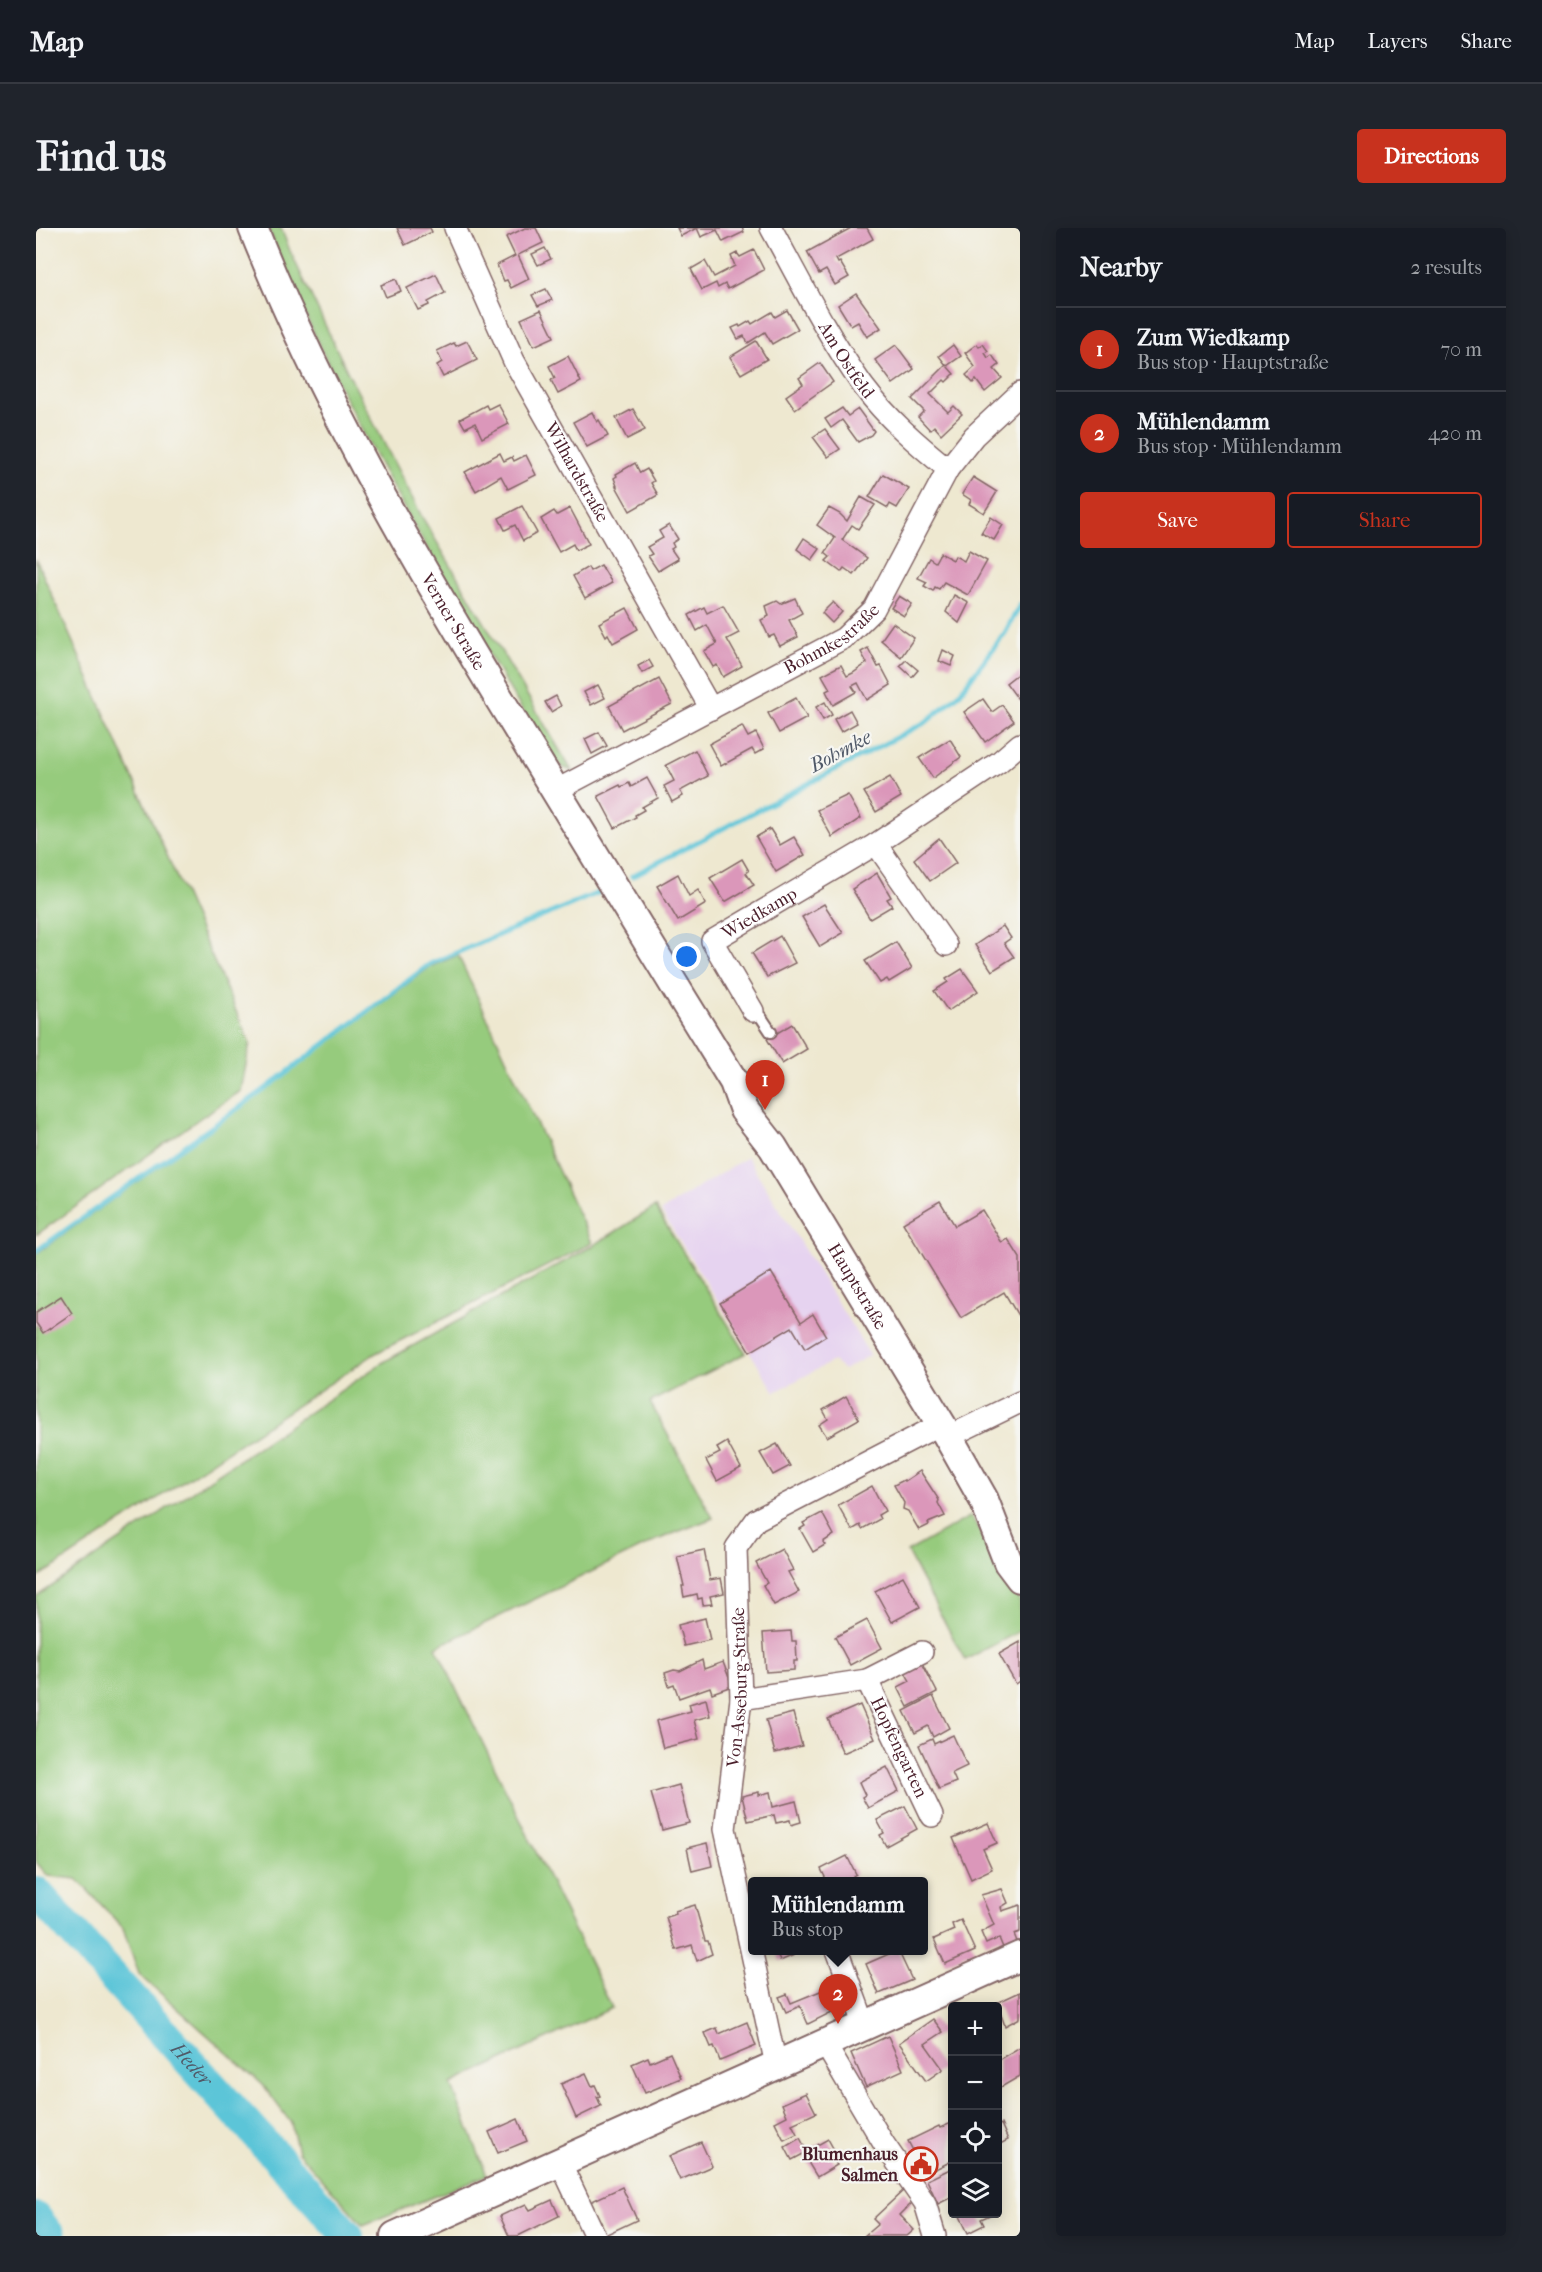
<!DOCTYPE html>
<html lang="en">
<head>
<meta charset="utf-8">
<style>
	body { margin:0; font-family:"IM FELL French Canon",serif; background:#20242c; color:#f1f3f6 }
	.controls { position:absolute; right:18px; bottom:18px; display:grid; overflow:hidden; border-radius:6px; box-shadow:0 3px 15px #0003 }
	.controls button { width:54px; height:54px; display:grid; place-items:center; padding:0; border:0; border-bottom:2px solid #363941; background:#171b24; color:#f1f3f6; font:30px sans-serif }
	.you { position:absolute; left:651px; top:729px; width:21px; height:21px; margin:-15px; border:4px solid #fff; border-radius:50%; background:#1a73e8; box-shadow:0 0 0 9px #1a73e833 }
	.badge { display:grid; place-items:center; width:39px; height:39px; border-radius:50%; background:#c8321e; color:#fff; font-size:20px; font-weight:700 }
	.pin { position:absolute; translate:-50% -50px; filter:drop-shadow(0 2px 3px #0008) }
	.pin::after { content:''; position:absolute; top:32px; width:21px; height:18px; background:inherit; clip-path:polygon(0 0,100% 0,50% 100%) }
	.popup { position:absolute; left:712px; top:1649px; width:180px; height:78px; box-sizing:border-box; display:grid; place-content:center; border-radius:6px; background:#171b24; filter:drop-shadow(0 2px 4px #0005); font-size:20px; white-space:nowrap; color:#9ea1a6 }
	.popup b { font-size:22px; color:#f1f3f6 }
	.popup::after { content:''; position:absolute; left:50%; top:100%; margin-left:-12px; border:12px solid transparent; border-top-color:#171b24 }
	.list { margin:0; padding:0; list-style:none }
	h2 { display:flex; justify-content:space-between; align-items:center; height:78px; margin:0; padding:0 24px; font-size:26px }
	h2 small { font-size:20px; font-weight:400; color:#9ea1a6 }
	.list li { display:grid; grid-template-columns:39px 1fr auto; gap:18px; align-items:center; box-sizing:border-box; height:84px; padding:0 24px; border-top:2px solid #363941 }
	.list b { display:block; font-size:22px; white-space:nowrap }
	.list p { margin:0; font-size:20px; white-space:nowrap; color:#9ea1a6 }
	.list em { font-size:20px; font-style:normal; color:#9ea1a6 }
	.actions { display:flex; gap:12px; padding:18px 24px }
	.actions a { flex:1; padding:14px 0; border:2px solid #c8321e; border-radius:6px; text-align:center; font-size:21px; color:#c8321e }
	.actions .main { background:#c8321e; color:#fff }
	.icon { flex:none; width:33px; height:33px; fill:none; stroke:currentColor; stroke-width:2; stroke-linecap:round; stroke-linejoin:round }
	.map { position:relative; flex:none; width:984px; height:2008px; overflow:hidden; border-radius:6px }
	header { display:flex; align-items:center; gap:36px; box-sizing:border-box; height:84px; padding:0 30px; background:#171b24; border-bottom:2px solid #363941 }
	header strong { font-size:28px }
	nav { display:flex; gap:33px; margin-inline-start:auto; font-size:21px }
	.intro { display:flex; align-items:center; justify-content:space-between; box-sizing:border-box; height:144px; padding:0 36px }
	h1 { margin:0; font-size:42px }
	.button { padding:15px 27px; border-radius:6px; background:#c8321e; color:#fff; font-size:21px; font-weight:700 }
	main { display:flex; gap:36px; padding:0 36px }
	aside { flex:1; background:#171b24; border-radius:6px; box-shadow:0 3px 15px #0003 }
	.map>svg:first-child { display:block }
	.built { fill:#e6d3f0 }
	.green { fill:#96cb7d; stroke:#707554; stroke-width:1.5 }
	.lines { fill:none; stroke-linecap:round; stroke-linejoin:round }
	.stream { stroke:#5cc5d8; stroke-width:5 }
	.river { stroke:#5cc5d8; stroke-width:32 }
	.building { fill:#db97ba }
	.lane-casing { stroke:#836565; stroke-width:14 }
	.street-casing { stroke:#836565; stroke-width:24 }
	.secondary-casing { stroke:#836565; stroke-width:32 }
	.lane { stroke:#fff; stroke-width:10 }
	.street { stroke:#fff; stroke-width:21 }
	.secondary { stroke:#fff; stroke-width:28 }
	.labels { text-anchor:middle; stroke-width:4.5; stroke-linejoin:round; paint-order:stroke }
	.street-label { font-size:18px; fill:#4a1f2b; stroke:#f6f6f2 }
	.poi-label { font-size:18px; font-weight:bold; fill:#4a1f2b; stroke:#f6f6f2; text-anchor:end }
	.water-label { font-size:20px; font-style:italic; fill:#505968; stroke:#f6f6f2 }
</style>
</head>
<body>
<header>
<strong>Map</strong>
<nav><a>Map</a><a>Layers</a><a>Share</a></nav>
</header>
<div class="intro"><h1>Find us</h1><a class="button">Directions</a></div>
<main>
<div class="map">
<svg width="984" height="2008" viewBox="0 0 984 2008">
	<rect width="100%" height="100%" fill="#f6f6f2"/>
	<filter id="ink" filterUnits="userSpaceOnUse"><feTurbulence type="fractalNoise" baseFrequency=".0167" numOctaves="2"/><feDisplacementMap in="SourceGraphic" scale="12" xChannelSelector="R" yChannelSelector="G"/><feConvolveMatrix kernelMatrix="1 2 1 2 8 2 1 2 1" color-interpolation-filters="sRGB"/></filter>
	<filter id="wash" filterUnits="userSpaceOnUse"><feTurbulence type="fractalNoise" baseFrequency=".008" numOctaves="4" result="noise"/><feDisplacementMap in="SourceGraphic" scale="24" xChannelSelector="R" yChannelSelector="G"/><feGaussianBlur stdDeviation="1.35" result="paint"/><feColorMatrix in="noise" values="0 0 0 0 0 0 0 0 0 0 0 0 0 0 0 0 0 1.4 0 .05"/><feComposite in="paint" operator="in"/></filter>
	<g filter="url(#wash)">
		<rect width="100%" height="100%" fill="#eee8d0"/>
		<polygon class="built" points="711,929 834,1127 808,1142 797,1133 739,1164 625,983"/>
		<g class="green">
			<path d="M232,0H245L254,23L311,143L386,289L536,543L526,539L513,527C411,356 306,186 232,0Z"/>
			<polygon points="0,331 214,815 205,863 167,888 0,1007"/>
			<polygon points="422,727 556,1015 340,1125 0,1351 0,1026 199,884 394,739"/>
			<polygon points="619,979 710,1125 614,1174 677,1290 621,1312 400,1419 576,1780 415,1856 451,1947 327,1997 262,1924 255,1895 227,1857 103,1746 87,1700 41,1651 12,1648 0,1634 0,1369 346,1135 558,1017"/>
			<polygon points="935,1288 984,1374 984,1403 929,1432 871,1324"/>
		</g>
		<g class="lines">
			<g class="stream">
				<polyline points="596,648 890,494 923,466 969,405 984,377"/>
				<polyline points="0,1023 228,862 394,736 562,665"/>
			</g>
			<g class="river">
				<path id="s1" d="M0,1664L312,2008"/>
				<polyline points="0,1990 14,2008"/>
			</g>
		</g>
		<g id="blocks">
			<g class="building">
				<polygon points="361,0 394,0 396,4 369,17"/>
				<polygon points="489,0 500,0 507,15 482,27 493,51 475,60 471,52 468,53 461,37 479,28 470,9"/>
				<polygon points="641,0 706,0 708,4 687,14 681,2 665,9 661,0 645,8"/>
				<polygon points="815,0 831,0 837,11 800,31 802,35 804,34 813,49 799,57 790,42 783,46 771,24"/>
				<polygon points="509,20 515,31 502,37 496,26"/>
				<polygon points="718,22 728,42 692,61 689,56 682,60 680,55 666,62 655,41 669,33 678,49 699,38 695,28 701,25 704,29"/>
				<polygon points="400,46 409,65 392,74 393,77 382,82 371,60"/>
				<polygon points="360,51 365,63 350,69 345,57"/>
				<polygon points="510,61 516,72 502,78 496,67"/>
				<polygon points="820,65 845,100 831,109 822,94 815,98 802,77"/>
				<polygon points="505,82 518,109 498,118 485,91"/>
				<polygon points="751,82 762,101 736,116 729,104 712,115 708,108 702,111 696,100 703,97 704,99 714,93 716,96 736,84 739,89"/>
				<polygon points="431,113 441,132 407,149 401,137 406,134 401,123 418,115 420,118"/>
				<polygon points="720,113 731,131 705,146 694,129"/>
				<polygon points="941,116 943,119 947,116 952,123 949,125 952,130 956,127 963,137 958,141 966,150 949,164 940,152 937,155 930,147 939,139 929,125"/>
				<polygon points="860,117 878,141 857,156 839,132"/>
				<polygon points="917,117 925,128 911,138 918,146 910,154 908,152 894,166 912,184 918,178 926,186 905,206 898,198 894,202 882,189 888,183 876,171 910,137 903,128"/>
				<polygon points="532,128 545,154 522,166 515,152 519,150 513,138"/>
				<polygon points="784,135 797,154 759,181 750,168 767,156 763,150"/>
				<polygon points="462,176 473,196 446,210 439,195 429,200 424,191 450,177 452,181"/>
				<polygon points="806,180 812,188 822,181 838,203 835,207 822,214 806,192 795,200 789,191"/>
				<polygon points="597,181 609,202 591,211 580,190"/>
				<polygon points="556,184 561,194 563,192 572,208 551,219 537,194"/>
				<polygon points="789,201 804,221 792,229 777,209"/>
				<polygon points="464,225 468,233 476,229 478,233 490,227 500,247 472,261 465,248 440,263 429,244"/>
				<polygon points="599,235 604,245 611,241 618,253 615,255 622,267 594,283 580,258 581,258 578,250 581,248 580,246"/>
				<polygon points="847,246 873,261 861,280 854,276 852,280 833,269"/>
				<polygon points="937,249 961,264 948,285 933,276 935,272 926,266"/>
				<polygon points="825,269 839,277 822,301 816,297 806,312 831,330 818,347 808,340 805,344 790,333 794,329 789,325 799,310 781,297 793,280 804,286 811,293"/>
				<polygon points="486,278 501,305 487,313 479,297 469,302 463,290"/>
				<polygon points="534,280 553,316 540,322 537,316 523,324 505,291 518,283 521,287"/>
				<polygon points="955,289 967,297 958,312 945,305"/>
				<polygon points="633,297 642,311 636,315 638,319 635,321 642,331 622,343 612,328 616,326 611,319 627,310 623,303"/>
				<polygon points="768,310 784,321 776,332 761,321"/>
				<polygon points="933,323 951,333 932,367 908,354 903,361 899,359 897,363 888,358 891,354 882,350 893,330 899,334 904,325 917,332 919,328 928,333"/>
				<polygon points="565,337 576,355 549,370 537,348 552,339 554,343"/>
				<polygon points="918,367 933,375 923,395 910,384"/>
				<polygon points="863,368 876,376 868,388 855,380"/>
				<polygon points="759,370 766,385 753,392 762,409 744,418 738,407 733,409 725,392 733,388 730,378 741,373 745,376"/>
				<polygon points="797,374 806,384 796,395 786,385"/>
				<polygon points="687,377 703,405 691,411 706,438 687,449 681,437 677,439 668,423 681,416 671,397 661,403 653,387 668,379 671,385"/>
				<polygon points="591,380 602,401 577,415 572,406 570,408 563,395"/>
				<polygon points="857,395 878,410 865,429 845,412"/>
				<polygon points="832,420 842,439 845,438 855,457 831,472 822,455 816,458 820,464 797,477 790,463 794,461 786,447 805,437 811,448 817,445 831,435 825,424"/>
				<polygon points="907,422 919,428 915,438 903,433"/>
				<polygon points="613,432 617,439 606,445 602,438"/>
				<polygon points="870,432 882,442 876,449 864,438"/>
				<polygon points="984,444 984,474 970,455"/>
				<polygon points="623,451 636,476 586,502 573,478"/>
				<polygon points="562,457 569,470 555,477 548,464"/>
				<polygon points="520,468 525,478 515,484 509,474"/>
				<polygon points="760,470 771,490 743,505 732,485"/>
				<polygon points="947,471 956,484 966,477 978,493 949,514 928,484"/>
				<polygon points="789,474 796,487 787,492 780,479"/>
				<polygon points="814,482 821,495 805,504 798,491"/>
				<polygon points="706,498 712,509 720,505 728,521 719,526 716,521 685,538 673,516"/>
				<polygon points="563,504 571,518 556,526 549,511"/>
				<polygon points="914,511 925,529 897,550 883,530"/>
				<polygon points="659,522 672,548 644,563 647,568 636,574 628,558 638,553 630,537"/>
				<polygon points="854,549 865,569 840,584 828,564"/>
				<polygon points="611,550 622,570 606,579 608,582 599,587 600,589 579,600 562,568 584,557 585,559 593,555 595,559"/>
				<polygon points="812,567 825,590 796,609 781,582"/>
				<polygon points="734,601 744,617 758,609 769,627 740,644 720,609"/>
				<polygon points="903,610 920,635 894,653 878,631"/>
				<polygon points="706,631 713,643 710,645 718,657 689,674 674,650"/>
				<polygon points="841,645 855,669 851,671 856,678 834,691 816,661"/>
				<polygon points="642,646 653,668 662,662 670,676 642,693 621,658"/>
				<polygon points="788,676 807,705 784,719 766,689"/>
				<polygon points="967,698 975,710 968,715 978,729 956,743 939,717"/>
				<polygon points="744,708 759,735 731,749 716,725"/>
				<polygon points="860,714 876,740 853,754 851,751 844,755 829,733"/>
				<polygon points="926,741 942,763 912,783 898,763 912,754 910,751"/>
				<polygon points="756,796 771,821 746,836 731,811"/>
				<polygon points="904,973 919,998 946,982 966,1015 972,1011 984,1030 984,1091 968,1064 925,1090 867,995"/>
				<polygon points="735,1044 765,1094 777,1086 790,1108 769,1121 756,1099 714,1124 684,1075"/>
				<polygon points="25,1068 36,1085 7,1105 0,1095 0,1084"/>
				<polygon points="810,1168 823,1191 791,1209 783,1197 792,1191 787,1182"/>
				<polygon points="691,1214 705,1240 681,1253 670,1232 684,1225 681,1220"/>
				<polygon points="741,1216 754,1238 737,1247 724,1225"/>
				<polygon points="884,1243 903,1272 902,1275 909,1288 892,1295 893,1297 883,1302 872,1283 867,1281 868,1275 858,1257 868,1252 869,1253"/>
				<polygon points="836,1258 849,1283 842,1287 844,1291 826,1301 824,1297 816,1302 802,1277"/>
				<polygon points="786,1285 798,1307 787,1314 789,1317 777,1324 764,1301 769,1298 767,1295"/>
				<polygon points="746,1321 757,1342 752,1344 763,1364 738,1377 727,1357 731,1355 720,1335"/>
				<polygon points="668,1322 674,1352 685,1350 688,1365 674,1368 676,1376 667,1377 666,1370 662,1371 661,1366 648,1369 646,1358 648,1358 641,1328"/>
				<polygon points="867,1348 884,1379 856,1394 839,1363"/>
				<polygon points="669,1390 674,1412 648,1418 642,1397"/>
				<polygon points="831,1392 846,1420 814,1437 799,1409"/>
				<polygon points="755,1403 756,1413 760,1413 761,1433 758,1433 758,1442 730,1444 727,1405"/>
				<polygon points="984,1414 984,1453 980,1456 963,1426"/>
				<polygon points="666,1432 668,1441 687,1434 696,1458 676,1465 674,1459 643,1470 638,1456 633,1458 629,1445 638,1442 644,1443"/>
				<polygon points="886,1435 901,1464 872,1479 862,1459 874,1453 869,1444"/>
				<polygon points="897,1468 913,1500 897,1509 892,1498 879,1505 868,1483"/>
				<polygon points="670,1471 674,1488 658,1492 663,1511 627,1520 620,1493 655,1483 653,1476"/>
				<polygon points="824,1477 839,1511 807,1525 792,1491"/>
				<polygon points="757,1485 766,1518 739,1525 730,1492"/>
				<polygon points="917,1507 931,1538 916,1545 920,1554 903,1561 883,1517 896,1511 898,1516"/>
				<polygon points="851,1539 863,1563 832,1580 826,1569 829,1567 823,1554"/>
				<polygon points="643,1557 653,1595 626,1602 615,1565"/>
				<polygon points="723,1564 723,1567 734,1564 737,1579 760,1573 765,1594 755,1597 754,1592 740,1595 738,1587 712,1593 706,1568"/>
				<polygon points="869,1578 881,1601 850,1618 844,1607 848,1605 841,1592"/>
				<polygon points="952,1595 961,1615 947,1621 956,1641 935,1651 917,1610"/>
				<polygon points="671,1615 676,1638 656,1643 651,1620"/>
				<polygon points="811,1628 820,1646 817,1648 819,1653 791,1653 785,1641"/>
				<polygon points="966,1661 972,1675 965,1679 966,1683 984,1677 984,1704 978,1706 982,1716 968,1722 963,1710 950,1716 945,1704 958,1697 945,1667"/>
				<polygon points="659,1677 669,1713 672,1713 676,1726 661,1733 656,1717 640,1722 630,1689 640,1686 639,1683"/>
				<polygon points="925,1692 939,1723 909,1736 898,1711 918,1702 916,1696"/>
				<polygon points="745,1722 756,1722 758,1727 744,1733 740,1725"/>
				<polygon points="862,1722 876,1752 843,1766 830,1736"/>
				<polygon points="799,1757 808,1778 772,1796 764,1778 750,1784 743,1769 751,1766 755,1775"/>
				<polygon points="984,1764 984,1790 969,1798 962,1778 958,1776"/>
				<polygon points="897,1791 907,1804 889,1816 907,1841 890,1853 863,1815"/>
				<polygon points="711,1794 720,1818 684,1833 678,1818 675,1819 669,1805 681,1800 683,1806"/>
				<polygon points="852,1808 867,1842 830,1859 815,1825"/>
				<polygon points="984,1819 984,1848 962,1861 962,1832"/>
				<polygon points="634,1825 645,1850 609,1865 596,1836 612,1829 614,1834"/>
				<polygon points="550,1845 556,1858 559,1857 564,1868 561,1869 565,1878 540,1890 525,1856"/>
				<polygon points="770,1865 780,1885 756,1896 761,1906 748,1912 739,1894 751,1888 746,1876"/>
				<polygon points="482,1891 491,1913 462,1925 453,1904"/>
				<polygon points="913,1896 916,1897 916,1933 885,1948 879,1936 883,1934 872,1913 903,1898 904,1900"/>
				<polygon points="965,1896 972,1912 962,1917 962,1898"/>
				<polygon points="764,1910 771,1923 792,1911 798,1922 793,1925 801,1937 781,1949 767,1926 756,1932 749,1919"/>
				<polygon points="665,1914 676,1938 644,1952 633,1928"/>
				<polygon points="916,1940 916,1969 902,1976 891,1952"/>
				<polygon points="586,1959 601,1992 569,2007 554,1974"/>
				<polygon points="868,1962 876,1975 864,1987 878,2002 871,2008 828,2008 842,1996 837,1991"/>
				<polygon points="516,1972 523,1988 482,2008 473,2008 464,1988 490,1976 494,1982"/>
				<polygon points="923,1986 956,1986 945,1991 948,1997 932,2005"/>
			</g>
		</g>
	</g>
	<g filter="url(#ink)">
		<use href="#blocks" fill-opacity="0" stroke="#836565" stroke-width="1.5"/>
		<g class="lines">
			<defs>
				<polyline id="lane" points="717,783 725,789 735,804"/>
				<g id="street">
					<path id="s2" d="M419,0L478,133L675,481"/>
					<path id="s3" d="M735,0C764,53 792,109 827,158C851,190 881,216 912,241"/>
					<path id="s4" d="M519,563L808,410L838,381L912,241L938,208L984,165"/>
					<polyline points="840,616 910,717"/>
					<path id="s5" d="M717,783L676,713L840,616L963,534L984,516"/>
					<polyline points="912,1209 984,1174"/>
					<polyline points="831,1452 886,1424"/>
					<path id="s6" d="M705,1471L831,1452L896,1588"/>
					<polyline points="801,1722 829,1798"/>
					<polyline points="789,1816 848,1916 889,1975 899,2008"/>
					<path id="s7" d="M740,1837L689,1601L705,1471L700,1320L720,1292L905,1196"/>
					<polyline points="524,1934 559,2008"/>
				</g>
				<g id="secondary">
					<path id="s8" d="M217,0C282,164 370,316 461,467C523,569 585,671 648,773L698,854L708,882L737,919L905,1196L948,1272L972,1334L984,1350"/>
					<polyline points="359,2008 984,1728"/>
				</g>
			</defs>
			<use href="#lane" class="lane-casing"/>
			<use href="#street" class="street-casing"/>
			<use href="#secondary" class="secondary-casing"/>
			<use href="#lane" class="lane"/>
			<use href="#street" class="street"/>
			<use href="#secondary" class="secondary"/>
		</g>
	</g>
	<defs>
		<symbol id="civic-ring" viewBox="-11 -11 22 22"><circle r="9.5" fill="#f6f6f2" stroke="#c8321e" stroke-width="1.5"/><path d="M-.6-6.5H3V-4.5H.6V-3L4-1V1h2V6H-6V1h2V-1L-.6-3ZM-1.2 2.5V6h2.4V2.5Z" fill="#c8321e"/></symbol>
	</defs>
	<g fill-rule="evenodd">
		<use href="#civic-ring" x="866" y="1917" width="38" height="38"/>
	</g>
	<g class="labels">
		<g class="street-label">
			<text dy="6" stroke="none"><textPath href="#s3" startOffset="152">Am Ostfeld</textPath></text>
			<text dy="6" stroke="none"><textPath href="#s2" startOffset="273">Wilhardstraße</textPath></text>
			<text dy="6" stroke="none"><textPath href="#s8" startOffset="442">Verner Straße</textPath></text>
			<text dy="6" stroke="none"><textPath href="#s4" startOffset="316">Bohmkestraße</textPath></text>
			<text dy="6" stroke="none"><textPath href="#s5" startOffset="136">Wiedkamp</textPath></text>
			<text dy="6" stroke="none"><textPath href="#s8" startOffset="1221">Hauptstraße</textPath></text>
			<text dy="6" stroke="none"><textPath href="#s7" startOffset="384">Von-Asseburg-Straße</textPath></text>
			<text dy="6" stroke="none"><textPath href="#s6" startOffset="202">Hopfengarten</textPath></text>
		</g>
		<g class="poi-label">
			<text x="862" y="1932">Blumenhaus<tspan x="862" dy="21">Salmen</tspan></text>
		</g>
		<g class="water-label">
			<text transform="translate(804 523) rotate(-28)" y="7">Bohmke</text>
			<text dy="7" stroke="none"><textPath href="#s1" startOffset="232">Heder</textPath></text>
		</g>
	</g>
</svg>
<div class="controls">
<button>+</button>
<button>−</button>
<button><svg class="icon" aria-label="locate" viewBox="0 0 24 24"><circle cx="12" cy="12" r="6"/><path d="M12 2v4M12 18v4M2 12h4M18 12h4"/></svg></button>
<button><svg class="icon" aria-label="layers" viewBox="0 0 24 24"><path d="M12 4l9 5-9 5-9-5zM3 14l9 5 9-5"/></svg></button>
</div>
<div class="you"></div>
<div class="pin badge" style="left:729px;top:882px">1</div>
<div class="pin badge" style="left:802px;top:1796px">2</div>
<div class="popup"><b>Mühlendamm</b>Bus stop</div>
</div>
<aside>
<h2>Nearby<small>2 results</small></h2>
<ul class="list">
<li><span class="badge">1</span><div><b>Zum Wiedkamp</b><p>Bus stop · Hauptstraße</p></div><em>70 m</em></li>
<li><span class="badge">2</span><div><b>Mühlendamm</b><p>Bus stop · Mühlendamm</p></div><em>420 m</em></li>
</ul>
<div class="actions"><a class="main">Save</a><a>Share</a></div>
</aside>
</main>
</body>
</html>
